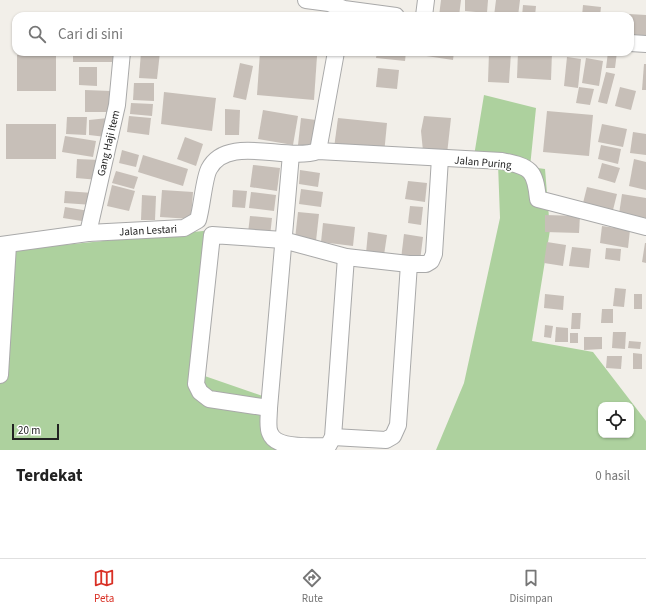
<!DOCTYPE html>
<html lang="id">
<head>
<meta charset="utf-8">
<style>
	body { margin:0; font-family:"Source Sans 3",sans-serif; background:#f6f6f6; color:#222 }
	.controls { position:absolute; right:12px; bottom:12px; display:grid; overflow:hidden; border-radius:8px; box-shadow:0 1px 3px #0004 }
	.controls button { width:36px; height:36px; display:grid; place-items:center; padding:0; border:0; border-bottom:1px solid #e0e0e0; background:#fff; color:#222; font:20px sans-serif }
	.scale { position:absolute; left:12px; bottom:10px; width:47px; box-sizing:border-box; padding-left:4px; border:2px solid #222; border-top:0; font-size:11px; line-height:14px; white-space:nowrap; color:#222; -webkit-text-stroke:3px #fff; paint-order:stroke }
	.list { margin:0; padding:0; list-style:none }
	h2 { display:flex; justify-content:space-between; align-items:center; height:52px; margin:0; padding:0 16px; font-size:17px }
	h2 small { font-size:13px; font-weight:400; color:#767676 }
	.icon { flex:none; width:22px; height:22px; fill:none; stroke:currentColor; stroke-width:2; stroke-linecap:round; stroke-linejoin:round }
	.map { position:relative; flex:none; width:646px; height:450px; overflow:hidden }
	.search { position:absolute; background:#fff; box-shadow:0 1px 3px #0004; left:12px; right:12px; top:12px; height:44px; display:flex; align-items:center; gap:10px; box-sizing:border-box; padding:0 14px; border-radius:12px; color:#767676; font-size:15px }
	.sheet { height:108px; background:#fff }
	nav { display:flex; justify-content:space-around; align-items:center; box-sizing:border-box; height:56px; border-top:1px solid #e0e0e0; background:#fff; font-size:11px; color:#767676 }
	nav a { display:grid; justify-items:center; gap:2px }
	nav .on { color:#d93025 }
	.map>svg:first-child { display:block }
	.forest { fill:#add19e; fill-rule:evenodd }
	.building { fill:#c7bfb8 }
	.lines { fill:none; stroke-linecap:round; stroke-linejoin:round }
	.minor-casing { stroke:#a9a9a9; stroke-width:18 }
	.minor { stroke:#fff; stroke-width:16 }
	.labels { text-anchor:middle; stroke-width:4; stroke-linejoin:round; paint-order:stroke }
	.street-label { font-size:11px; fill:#222; stroke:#fff }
</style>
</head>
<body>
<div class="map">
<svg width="646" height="450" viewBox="0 0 646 450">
	<rect width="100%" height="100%" fill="#f2efe9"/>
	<g class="forest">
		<path d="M484,95L536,108L530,167L545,169L550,230L532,341L593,352L646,421V450H436L464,383L500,218L498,164L473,162ZM601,405H631V435H601Z"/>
		<polygon points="213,230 196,373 274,400 268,445 316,450 0,450 0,312 13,250"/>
	</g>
	<g class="building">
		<polygon points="441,0 461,0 459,16 439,16"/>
		<polygon points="465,0 488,0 487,13 465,11"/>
		<polygon points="496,0 520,0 518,16 494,16"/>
		<polygon points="523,5 536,6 535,16 522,16"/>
		<polygon points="583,5 601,7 600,16 582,16"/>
		<polygon points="629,14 646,15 646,36 630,35"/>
		<rect x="73" y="52" width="45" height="10"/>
		<polygon points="141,52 160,52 157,79 139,78"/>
		<polygon points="260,52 317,56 314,100 257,95"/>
		<polygon points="310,52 331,52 331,55 309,54"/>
		<polygon points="377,52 406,52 405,61 376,58"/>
		<polygon points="414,52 454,52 453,60 413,54"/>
		<polygon points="489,52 511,52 509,83 488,82"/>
		<polygon points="518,52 552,52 551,80 517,78"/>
		<polygon points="608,52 617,52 615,68 606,68"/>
		<rect x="17" y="55" width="39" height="36"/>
		<polygon points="567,57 581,59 578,88 564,86"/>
		<polygon points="586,58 603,61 599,86 582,83"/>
		<polygon points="240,63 253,66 246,100 233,97"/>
		<polygon points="644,64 646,64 646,90 642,90"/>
		<polygon points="79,67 97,67 97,86 79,85"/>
		<polygon points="378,68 399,70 397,89 376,87"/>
		<polygon points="606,72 615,74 607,104 598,102"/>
		<polygon points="134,83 154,83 154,101 133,100"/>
		<polygon points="579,87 594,89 590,105 576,103"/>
		<polygon points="620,87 636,91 631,110 615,106"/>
		<polygon points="85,90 111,91 111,112 85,112"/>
		<polygon points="164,92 216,98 212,131 161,124"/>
		<polygon points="131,103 153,104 152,116 130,114"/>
		<polygon points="225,109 240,110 239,135 225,135"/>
		<polygon points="263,110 298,116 293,145 258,139"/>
		<polygon points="547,111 593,115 589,156 543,152"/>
		<polygon points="129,116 151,118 149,135 127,132"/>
		<polygon points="424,116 451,118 447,154 423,151 421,131"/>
		<polygon points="67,117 87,117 86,135 66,134"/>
		<polygon points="108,118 106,137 89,135 89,120"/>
		<polygon points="301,118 316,120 313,147 298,145"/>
		<polygon points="338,118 387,123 384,154 334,148"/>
		<rect x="6" y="124" width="50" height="35"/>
		<polygon points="602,124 627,129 623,147 598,142"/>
		<polygon points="633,132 646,134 646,155 630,153"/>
		<polygon points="65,136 96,141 93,157 62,152"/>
		<polygon points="185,137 203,144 196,166 177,159"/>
		<polygon points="601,145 621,149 618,164 598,159"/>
		<polygon points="122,150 139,155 136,167 119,163"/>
		<polygon points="143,155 188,169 183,186 138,172"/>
		<polygon points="77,159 100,160 99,180 76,178"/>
		<polygon points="634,159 646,162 646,190 629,186"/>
		<polygon points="602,163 620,168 615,183 598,178"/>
		<polygon points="253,165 280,168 277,191 250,187"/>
		<polygon points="300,170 320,173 318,187 299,184"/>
		<polygon points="116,171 138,177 134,189 112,183"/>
		<polygon points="408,181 427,183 425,202 405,199"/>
		<polygon points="112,185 135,191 129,211 107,206"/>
		<polygon points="587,187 617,194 612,214 582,207"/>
		<polygon points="301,189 323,192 321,207 299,204"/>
		<polygon points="162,190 193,192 191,219 160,217"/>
		<polygon points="233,190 247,191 245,208 232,207"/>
		<polygon points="65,191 93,193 93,205 64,203"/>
		<polygon points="251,192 276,195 274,211 249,208"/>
		<polygon points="622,194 646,198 646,218 619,214"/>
		<polygon points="142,195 156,196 155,220 141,220"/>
		<polygon points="410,206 423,207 421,225 408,223"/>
		<polygon points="65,207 89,211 88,222 63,218"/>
		<polygon points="298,212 319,214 316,241 295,239"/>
		<polygon points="545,215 580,216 579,233 545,232"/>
		<polygon points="250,216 272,218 270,236 248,233"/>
		<polygon points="323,223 355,227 353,246 321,242"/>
		<polygon points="602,226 630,230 628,248 600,243"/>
		<polygon points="368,232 387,235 384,255 366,253"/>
		<polygon points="404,234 423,237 420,261 401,259"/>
		<polygon points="547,242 566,245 563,266 544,263"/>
		<polygon points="645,243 646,243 646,263 642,262"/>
		<polygon points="572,247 591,249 589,268 569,266"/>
		<polygon points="606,248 621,249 620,261 605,259"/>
		<polygon points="615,288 626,289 624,307 613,306"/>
		<polygon points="545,294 564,296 563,310 544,308"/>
		<rect x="634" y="294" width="8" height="15"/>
		<polygon points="602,309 613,309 613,323 601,323"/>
		<polygon points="572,313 581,313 580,329 571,329"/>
		<polygon points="545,325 553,326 551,338 544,337"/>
		<polygon points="556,327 568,328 568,342 555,342"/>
		<polygon points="613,332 626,332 625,349 612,348"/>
		<rect x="570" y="333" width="8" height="10"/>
		<polygon points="584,337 602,337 602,349 584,350"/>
		<polygon points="629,341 641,342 640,349 628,348"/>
		<polygon points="633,353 642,354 642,369 633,369"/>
		<polygon points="607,356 622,356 621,369 606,368"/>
	</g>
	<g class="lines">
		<defs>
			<g id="minor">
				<polyline points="306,0 329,3 344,9 396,16"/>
				<polyline points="424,16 426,0"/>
				<polyline points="630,43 646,44"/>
				<polyline points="318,151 336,52"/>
				<path d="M291,154L269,408C269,416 267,427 270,433C276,450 312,446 328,446L333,437L346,257"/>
				<polyline points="88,233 117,105 122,52"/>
				<path d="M0,245L88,233L184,228L198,220C202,207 204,178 209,169C227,134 286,162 318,151L502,161C531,167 535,170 538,199L646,227"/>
				<polyline points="0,375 8,245"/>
				<polyline points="269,408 209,399 200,392 196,384 212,235 283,240 346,257 409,264 426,264 431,261 434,254 440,158"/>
				<polyline points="333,437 386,440 393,436 398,425 409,264"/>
			</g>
		</defs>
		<use href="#minor" class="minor-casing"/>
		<use href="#minor" class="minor"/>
	</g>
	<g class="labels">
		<g class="street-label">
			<text transform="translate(108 143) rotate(-77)" y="4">Gang Haji Item</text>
			<text transform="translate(483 162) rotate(5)" y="4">Jalan Puring</text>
			<text transform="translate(148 230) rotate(-3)" y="4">Jalan Lestari</text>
		</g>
	</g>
</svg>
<div class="controls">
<button><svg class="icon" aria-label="locate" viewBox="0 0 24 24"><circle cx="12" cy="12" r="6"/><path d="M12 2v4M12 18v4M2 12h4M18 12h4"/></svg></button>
</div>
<div class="scale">20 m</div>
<div class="search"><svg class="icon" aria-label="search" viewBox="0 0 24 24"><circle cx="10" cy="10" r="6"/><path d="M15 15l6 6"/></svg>Cari di sini</div>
</div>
<section class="sheet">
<h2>Terdekat<small>0 hasil</small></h2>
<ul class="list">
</ul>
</section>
<nav>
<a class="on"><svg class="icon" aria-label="map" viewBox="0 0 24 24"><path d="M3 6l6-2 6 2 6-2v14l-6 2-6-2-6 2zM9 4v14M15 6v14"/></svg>Peta</a>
<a><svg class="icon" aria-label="directions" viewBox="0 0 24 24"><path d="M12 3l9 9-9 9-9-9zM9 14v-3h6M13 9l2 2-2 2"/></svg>Rute</a>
<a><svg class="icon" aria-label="saved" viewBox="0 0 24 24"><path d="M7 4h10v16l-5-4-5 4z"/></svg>Disimpan</a>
</nav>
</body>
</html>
